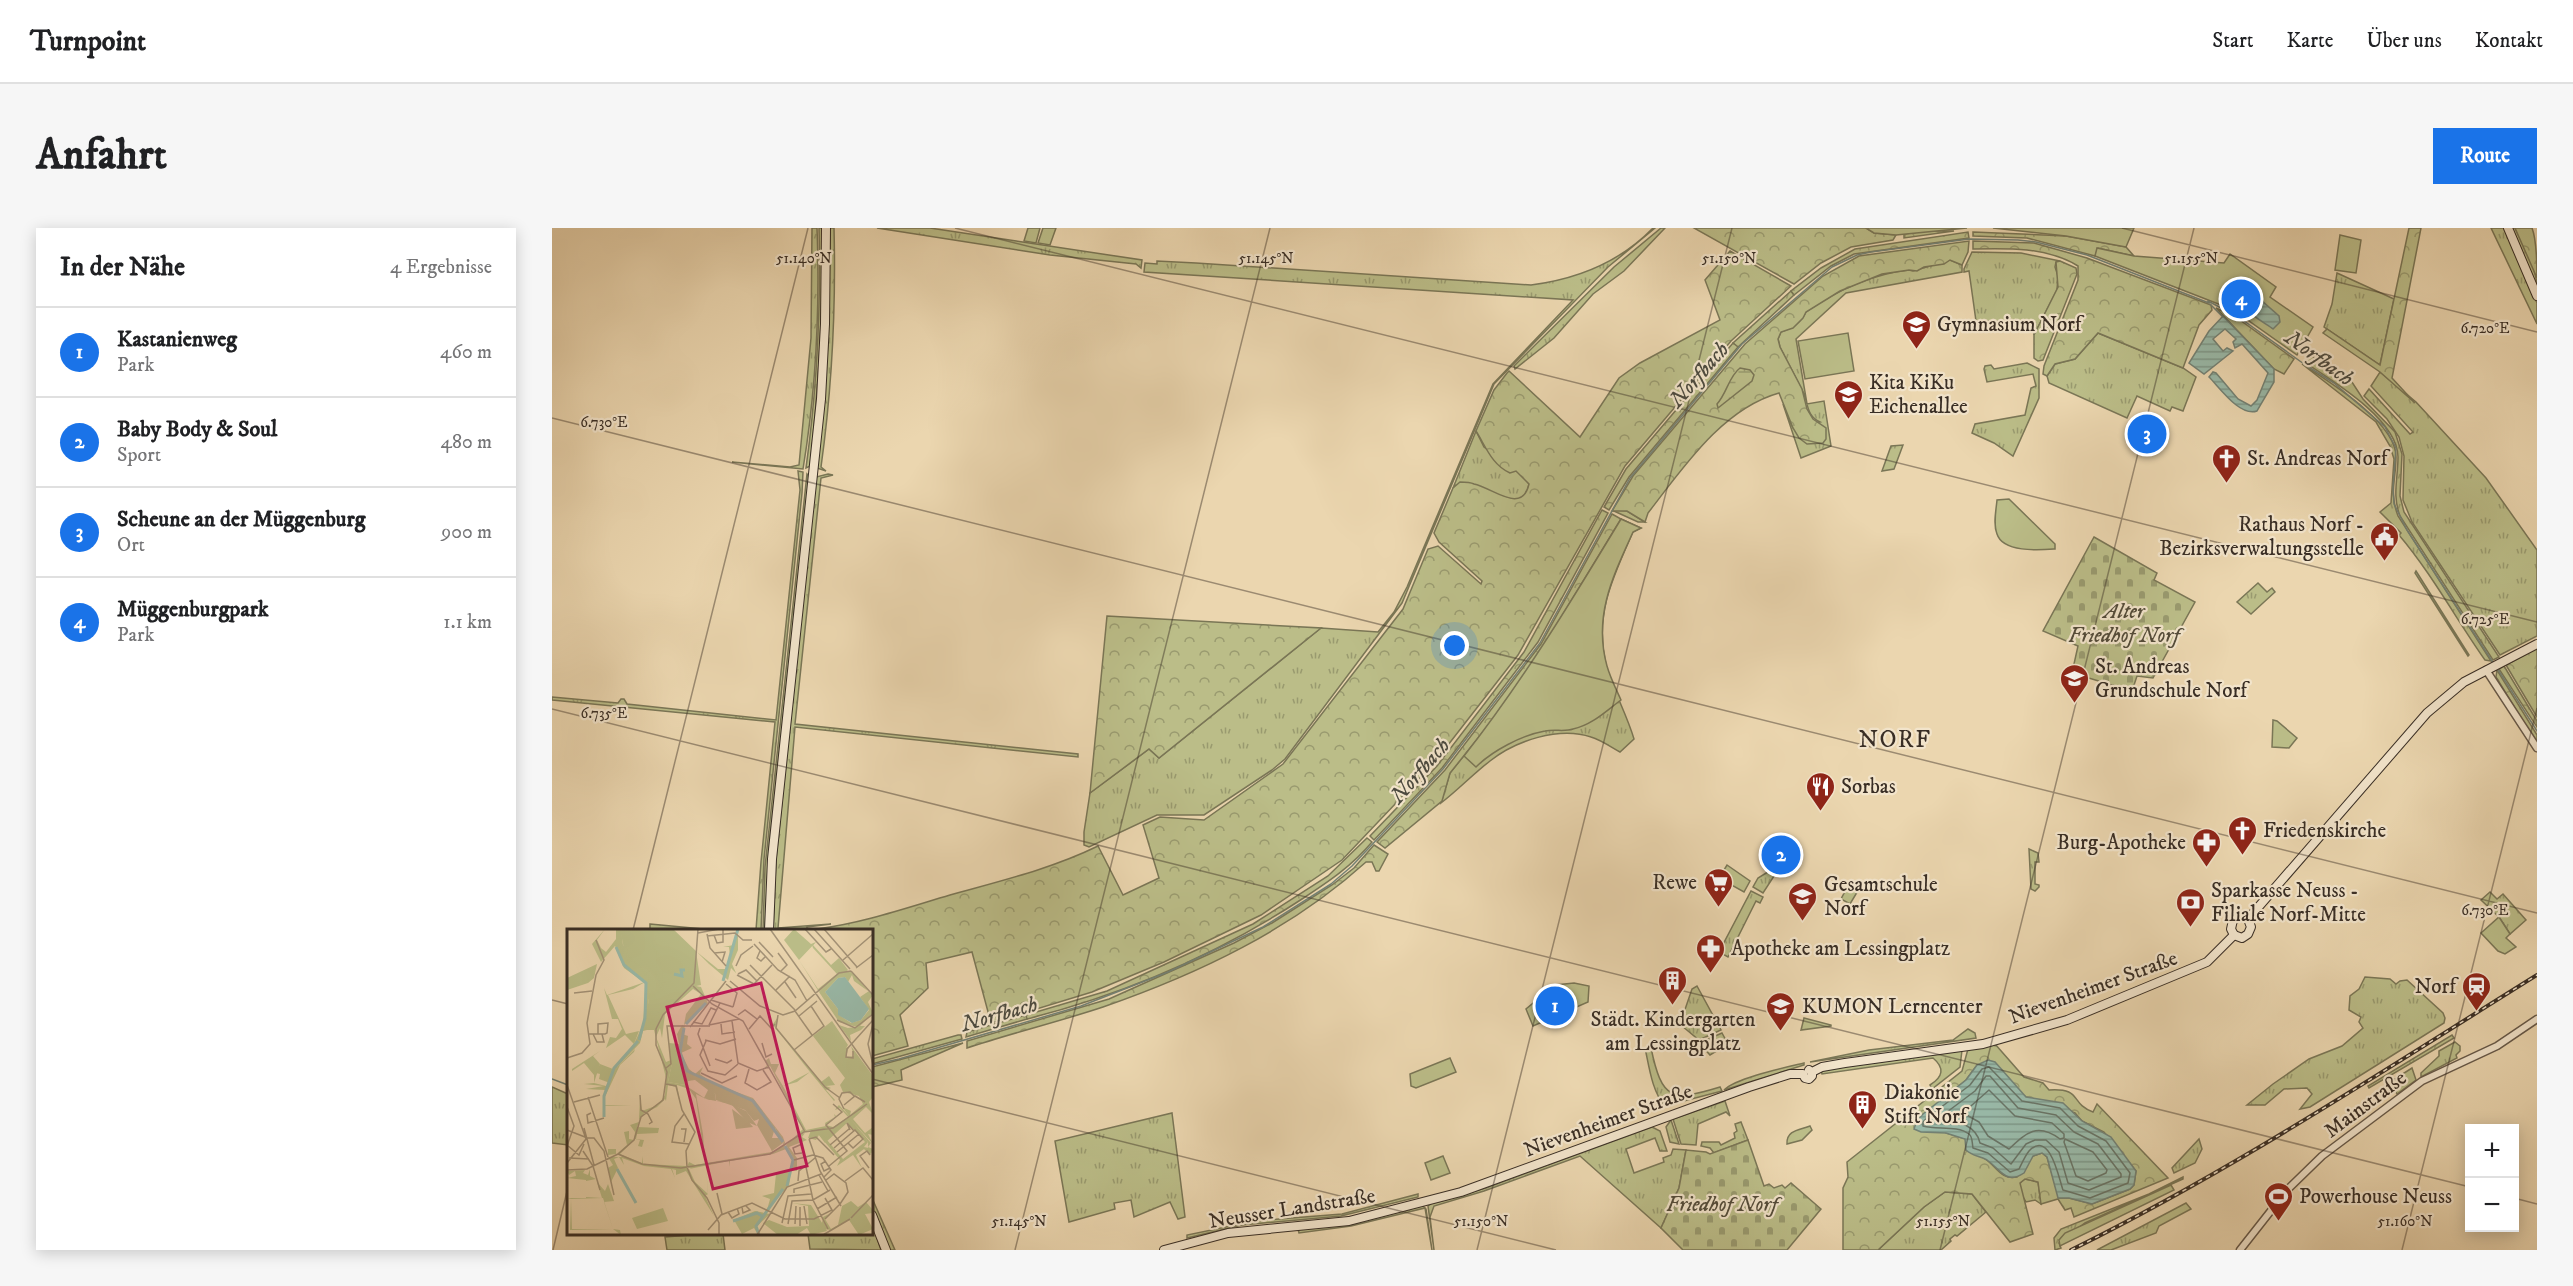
<!DOCTYPE html>
<html lang="de">
<head>
<meta charset="utf-8">
<style>
	body { margin:0; font-family:"IM FELL DW Pica",serif; background:#f6f6f6; color:#202124 }
	.controls { position:absolute; right:18px; bottom:18px; display:grid; overflow:hidden; border-radius:0px; box-shadow:0 3px 15px #0003 }
	.controls button { width:54px; height:54px; display:grid; place-items:center; padding:0; border:0; border-bottom:2px solid #e0e0e0; background:#fff; color:#202124; font:30px sans-serif }
	.you { position:absolute; left:903px; top:418px; width:21px; height:21px; margin:-15px; border:4px solid #fff; border-radius:50%; background:#1a73e8; box-shadow:0 0 0 9px #1a73e833 }
	.badge { display:grid; place-items:center; width:39px; height:39px; border-radius:50%; background:#1a73e8; color:#fff; font-size:20px; font-weight:700 }
	.pin { position:absolute; translate:-50% -50%; border:3px solid #fff; box-shadow:0 2px 6px #0006 }
	.list { margin:0; padding:0; list-style:none }
	h2 { display:flex; justify-content:space-between; align-items:center; height:78px; margin:0; padding:0 24px; font-size:26px }
	h2 small { font-size:20px; font-weight:400; color:#757577 }
	.list li { display:grid; grid-template-columns:39px 1fr auto; gap:18px; align-items:center; box-sizing:border-box; height:90px; padding:0 24px; border-top:2px solid #e0e0e0 }
	.list b { display:block; font-size:22px; white-space:nowrap }
	.list p { margin:0; font-size:20px; white-space:nowrap; color:#757577 }
	.list em { font-size:20px; font-style:normal; color:#757577 }
	.map { position:relative; flex:none; width:1985px; height:1022px; overflow:hidden; border-radius:0px }
	header { display:flex; align-items:center; gap:36px; box-sizing:border-box; height:84px; padding:0 30px; background:#fff; border-bottom:2px solid #e0e0e0 }
	header strong { font-size:28px }
	nav { display:flex; gap:33px; margin-inline-start:auto; font-size:21px }
	.intro { display:flex; align-items:center; justify-content:space-between; box-sizing:border-box; height:144px; padding:0 36px }
	h1 { margin:0; font-size:42px }
	.button { padding:15px 27px; border-radius:0px; background:#1a73e8; color:#fff; font-size:21px; font-weight:700 }
	main { display:flex; gap:36px; padding:0 36px }
	aside { flex:1; background:#fff; border-radius:0px; box-shadow:0 3px 15px #0003 }
	.map>svg:first-child { display:block }
	.grass { fill:url(#grass-tufts); stroke:#7a7656; stroke-width:1.5 }
	.forest { fill:url(#forest-crowns); stroke:#7a7656; stroke-width:1.5; fill-rule:evenodd }
	.wetland { fill:url(#wetland-marsh); stroke:#7a7656; stroke-width:1.5 }
	.cemetery { fill:url(#cemetery-stones); stroke:#7a7656; stroke-width:1.5 }
	.green { fill:#bbbd88; stroke:#7a7656; stroke-width:1.5 }
	.water { fill:url(#water-rules); stroke:#738174; stroke-width:1.5 }
	.lines { fill:none; stroke-linecap:round; stroke-linejoin:round }
	.shore { stroke:#697466; stroke-width:1.5 }
	.stream { stroke:#738174; stroke-width:1.5 }
	.tertiary-casing { stroke:#665848; stroke-width:9 }
	.secondary-casing { stroke:#392e25; stroke-width:10 }
	.tertiary { stroke:#f2e4cb; stroke-width:6 }
	.secondary { stroke:#f2e4cb; stroke-width:8 }
	.rail-casing { stroke:#392e25; stroke-width:4 }
	.rail { stroke:#f2e4cb; stroke-width:1.5; stroke-dasharray:4.5; stroke-linecap:butt }
	.ticks { fill:none; stroke:#392e25; stroke-width:1.5; stroke-opacity:0.45 }
	.labels { text-anchor:middle; stroke-width:4.5; stroke-linejoin:round; paint-order:stroke }
	.poi-label { font-size:21px; fill:#392e25; stroke:#f2e4cb; text-anchor:start }
	.park-label { font-size:21px; font-style:italic; fill:#534b39; stroke:#f2e4cb }
	.street-label { font-size:21px; fill:#392e25; stroke:#f2e4cb }
	.water-label { font-size:22px; font-style:italic; fill:#4c4a3f; stroke:#f2e4cb }
	.quarter-label { font-size:24px; letter-spacing:1.5px; fill:#392e25; stroke:#f2e4cb }
	.inset-river { fill:none; stroke:#99b9a8; stroke-width:3 }
	.inset-road { fill:none; stroke:#a49378; stroke-width:1.5 }
	.view { fill:#c2185b; fill-opacity:0.15; stroke:#c2185b; stroke-width:3 }
	.inset-edge { fill:none; stroke:#392e25; stroke-width:3 }
	.ticks-label { font-size:15px; text-anchor:middle; fill:#392e25; stroke:#f2e4cb; stroke-width:4.5; stroke-linejoin:round; paint-order:stroke }
</style>
</head>
<body>
<header>
<strong>Turnpoint</strong>
<nav><a>Start</a><a>Karte</a><a>Über uns</a><a>Kontakt</a></nav>
</header>
<div class="intro"><h1>Anfahrt</h1><a class="button">Route</a></div>
<main>
<aside>
<h2>In der Nähe<small>4 Ergebnisse</small></h2>
<ul class="list">
<li><span class="badge">1</span><div><b>Kastanienweg</b><p>Park</p></div><em>460 m</em></li>
<li><span class="badge">2</span><div><b>Baby Body &amp; Soul</b><p>Sport</p></div><em>480 m</em></li>
<li><span class="badge">3</span><div><b>Scheune an der Müggenburg</b><p>Ort</p></div><em>900 m</em></li>
<li><span class="badge">4</span><div><b>Müggenburgpark</b><p>Park</p></div><em>1.1 km</em></li>
</ul>
</aside>
<div class="map">
<svg width="1985" height="1022" viewBox="0 0 1985 1022">
	<defs>
		<pattern id="grass-tufts" width="24" height="20" patternUnits="userSpaceOnUse" patternTransform="scale(1.5)"><rect width="24" height="20" fill="#bbbd88"/><path d="M3 7l-1-3M5 7V3M7 7l1-3M15 17l-1-3M17 17v-4M19 17l1-3" fill="none" stroke="#999a6f"/></pattern>
		<pattern id="forest-crowns" width="20" height="18" patternUnits="userSpaceOnUse" patternTransform="scale(1.5)"><rect width="20" height="18" fill="#bbbd88"/><path d="M2 6a3 3 0 1 1 6 0M12 15a3 3 0 1 1 6 0" fill="none" stroke="#999a6f"/></pattern>
		<pattern id="wetland-marsh" width="20" height="14" patternUnits="userSpaceOnUse" patternTransform="scale(1.5)"><rect width="20" height="14" fill="#bbbd88"/><path d="M1 5h8M5 5V1M11 12h8M15 12V8" fill="none" stroke="#999a6f"/></pattern>
		<pattern id="cemetery-stones" width="16" height="16" patternUnits="userSpaceOnUse" patternTransform="scale(1.5)"><rect width="16" height="16" fill="#bbbd88"/><path d="M2 7V4a2 2 0 0 1 4 0v3zM10 15v-3a2 2 0 0 1 4 0v3z" fill="#999a6f"/></pattern>
		<pattern id="water-rules" width="6" height="5" patternUnits="userSpaceOnUse" patternTransform="scale(1.5)"><rect width="6" height="5" fill="#99b9a8"/><path d="M0 2.5h6" fill="none" stroke="#7e9789"/></pattern>
	</defs>
	<rect width="100%" height="100%" fill="#ebd6af"/>
	<filter id="stains"><feTurbulence type="fractalNoise" baseFrequency=".00333" numOctaves="4"/><feColorMatrix values="0 0 0 0 .2 0 0 0 0 .09 0 0 0 0 .02 0 0 0 .5 -.17"/></filter>
	<radialGradient id="worn" r=".72"><stop offset=".6" stop-color="#630" stop-opacity="0"/><stop offset="1" stop-color="#630" stop-opacity=".3"/></radialGradient>
	<g class="grass">
		<path d="M260,0H265C268,80 264,162 251,241L180,234L238,239L247,237L259,110Z"/>
		<path d="M267,0H271C271,80 267,158 258,238L254,240C265,160 269,81 267,0Z"/>
		<path d="M278,0H282C284,79 280,160 269,239L274,243L265,240L276,115Z"/>
		<polygon points="325,0 378,0 590,32 589,40 584,36 498,27"/>
		<path d="M1101,0H1103L1056,39L942,156L850,375L733,531L720,542L652,587H605L537,619L532,617V604L538,565L597,521L607,530L769,400L826,404L842,384L855,359L941,156L1021,72L592,44L593,35L605,36V33L644,35L979,57C1026,51 1068,34 1101,0Z"/>
		<polygon points="1109,0 1113,0 1072,43 1041,66 1002,110 963,141 962,138 970,130 1062,39"/>
		<polygon points="1939,0 1953,0 1985,75 1985,96"/>
		<path d="M1959,0H1963C1972,19 1985,40 1985,60Z"/>
		<polygon points="1420,24 1469,25 1508,33 1504,34 1503,39 1506,48 1505,62 1482,107 1482,93 1424,93 1417,43 1412,44 1412,41"/>
		<path d="M1398,32L1410,37V44L1294,65L1244,111L1255,176L1272,173L1279,218L1249,230L1231,176L1241,200L1268,194C1253,187 1257,174 1250,162C1243,148 1235,133 1228,119L1226,111L1229,104C1240,100 1249,95 1254,84C1284,63 1320,46 1357,42L1361,43Z"/>
		<polygon points="1785,45 1842,71 1828,137 1772,99 1780,76"/>
		<polygon points="1239,63 1242,67 1186,119 1181,115"/>
		<polygon points="1546,105 1631,140 1644,149 1631,183 1620,179 1618,183 1585,168 1575,190 1497,155 1495,148 1503,136 1523,131"/>
		<path d="M1758,127L1798,151L1811,171L1843,204L1850,226L1848,268L1852,284L1947,429L1941,432L1848,288C1840,267 1846,251 1846,229C1846,192 1781,153 1752,134Z"/>
		<polygon points="1475,135 1487,141 1487,170 1461,228 1442,215 1420,205 1423,196 1473,187 1479,160 1484,158 1481,146 1435,154 1432,141 1433,138 1439,137 1442,141"/>
		<path d="M1750,136C1777,154 1844,194 1844,229C1844,252 1837,264 1846,288L1939,433L1933,432C1904,391 1880,346 1847,307L1849,305L1828,284L1839,275L1842,231L1838,218L1824,194Z"/>
		<polygon points="1828,144 1864,174 1934,250 1985,322 1985,408 1948,427 1860,294 1851,272 1852,228 1847,209 1835,191 1812,168 1817,161 1858,206 1861,204 1819,158"/>
		<path d="M924,203L932,219L971,248L977,256C976,263 974,269 966,271C958,273 915,260 903,257L901,260Z"/>
		<polygon points="1351,217 1342,241 1330,243 1339,218"/>
		<polygon points="246,243 251,244 250,265 212,631 209,702 204,702 209,634 223,494 0,472 0,469 66,475 69,471 72,471 75,476 224,492 248,262"/>
		<polygon points="255,246 257,248 217,620 213,702 211,702 213,639"/>
		<polygon points="276,246 281,247 269,250 243,496 526,526 526,529 243,499 226,700 279,696 255,699 255,702 221,702 224,631 264,249"/>
		<polygon points="1065,282 1075,283 1093,294 1086,294 1062,283"/>
		<path d="M1069,291L1089,300L1081,304C1061,349 1042,386 1054,437C1061,462 1075,487 1082,511L1068,524C1059,519 1049,512 1039,509C1007,498 963,513 938,533C921,546 906,562 889,575L898,545L943,489L993,416Z"/>
		<polygon points="1864,343 1917,427 1916,428 1863,345"/>
		<polygon points="1706,355 1715,364 1720,360 1723,364 1699,386 1685,374"/>
		<polygon points="1477,621 1486,625 1487,634 1483,634 1483,656 1487,657 1487,659 1483,663 1479,661"/>
		<polygon points="1219,642 1224,645 1211,665 1201,659 1206,650"/>
		<polygon points="1199,663 1211,669 1208,675 1204,673 1176,729 1167,724"/>
		<polygon points="1938,664 1945,671 1951,666 1974,692 1958,706 1947,689 1929,672"/>
		<polygon points="1813,749 1838,751 1844,756 1848,753 1855,752 1891,785 1893,790 1892,795 1758,879 1748,881 1760,866 1755,860 1732,861 1713,877 1695,877 1721,856 1757,831 1790,818 1811,800 1807,794 1809,789 1797,782 1798,768 1807,761"/>
		<polygon points="1145,758 1169,802 1147,812 1130,798 1127,799 1140,761"/>
		<polygon points="474,787 475,791 414,809 415,804"/>
		<polygon points="1252,790 1279,797 1279,798 1249,802"/>
		<polygon points="1416,801 1423,805 1424,810 1258,834 1317,822 1401,812"/>
		<polygon points="1170,805 1176,816 1158,827 1147,815"/>
		<polygon points="406,807 409,807 410,811 320,836 320,831"/>
		<polygon points="1900,807 1902,810 1817,860 1816,858"/>
		<polygon points="1903,814 1908,818 1908,823 1904,827 1905,830 1869,849 1869,845 1887,828 1887,823"/>
		<path d="M1097,819L1099,820C1110,872 1119,874 1168,859L1170,863L1113,878C1100,864 1097,838 1093,820Z"/>
		<path d="M1410,822L1408,839L1380,861L1378,857C1391,849 1393,840 1381,830L1270,846L1269,843L1278,840Z"/>
		<path d="M1252,835V837L1172,862C1184,850 1231,840 1252,835Z"/>
		<polygon points="1860,840 1864,852 1845,866 1838,854"/>
		<polygon points="0,859 16,866 16,917 0,915"/>
		<polygon points="1173,873 1178,888 1174,884 1146,896 1144,917 1129,916 1121,891"/>
		<polygon points="620,885 633,989 626,991 618,974 582,989 579,972 562,975 563,981 517,994 503,913"/>
		<polygon points="1119,892 1127,916 1118,914 1114,899"/>
		<polygon points="1189,894 1196,912 1162,925 1158,920 1149,918 1150,914 1167,914 1169,917 1183,910 1182,905 1185,903 1183,896"/>
		<polygon points="1100,899 1108,903 1115,923 1108,923 1103,910 1074,921 1082,945 1112,934 1111,930 1119,927 1121,921 1134,922 1127,960 1109,1000 1028,928 932,963 882,978 878,989 882,1022 876,978 880,975 934,960"/>
		<polygon points="1647,911 1650,921 1643,935 1622,945 1620,940"/>
		<polygon points="1631,949 1631,951 1533,995 1507,1015 1509,1020 1503,1022 1502,1010 1509,1001 1597,966"/>
		<polygon points="1473,951 1486,954 1489,976 1483,972 1474,974 1469,966 1468,955"/>
		<polygon points="1393,964 1420,966 1434,984 1405,1008 1403,1007 1398,1011 1399,1013 1389,1022 1326,1022 1372,979"/>
		<polygon points="866,966 866,969 789,988 690,997 635,1010 635,1007 703,993 790,986"/>
		<polygon points="320,970 343,1022 338,1022 320,980"/>
		<polygon points="1634,975 1639,981 1607,998 1604,1005 1559,1022 1545,1022"/>
		<polygon points="870,977 874,981 880,1022 873,980 799,998 747,1005 746,1001"/>
		<polygon points="320,995 329,1022 258,1021 256,1006 320,1006"/>
		<polygon points="152,1006 171,1006 173,1022 115,1022 113,1009"/>
	</g>
	<g class="forest">
		<polygon points="1142,0 1314,0 1322,5 1344,7 1341,12 1299,19 1269,35 1242,56"/>
		<polygon points="1857,0 1869,0 1840,150 1863,175 1828,144 1771,105 1775,101 1828,137"/>
		<path d="M1963,0H1980C1985,13 1985,35 1985,50Z"/>
		<polygon points="1374,3 1402,3 1352,10 1352,6"/>
		<polygon points="1416,4 1417,10 1302,26 1279,38 1242,67 1239,63 1269,40 1303,21"/>
		<polygon points="1421,4 1514,8 1574,19 1582,28 1546,20 1543,28 1475,10 1421,8"/>
		<path d="M1417,13L1416,24L1410,37L1398,32L1392,36L1372,39L1365,43L1357,42L1330,46L1288,63L1254,84L1251,90L1241,100L1229,104L1226,111L1228,119L1250,161L1255,181L1261,191L1274,200V211L1271,215L1255,216L1247,210L1241,200L1227,165C1170,181 1131,240 1096,285L1093,294L1075,283H1060L1081,248L1193,116L1271,48L1307,28Z"/>
		<path d="M1421,13L1482,15L1535,30L1659,77L1660,82L1647,97L1631,140L1546,105L1523,131L1503,136L1495,148L1491,146L1492,138L1526,52V38C1496,19 1455,20 1421,21Z"/>
		<path d="M1178,23L1239,58L1179,113L1073,238L966,427L882,535L790,632L709,687L612,734L540,764L439,795L420,724L374,735L376,760L348,787L356,818L320,828V702H264L265,701C311,695 354,680 398,667C448,653 499,641 546,618L571,667L607,650L591,597L608,589L652,592L731,536L851,381L876,321L886,318L929,356L930,353L887,314L882,305L901,260L908,254C913,254 918,254 922,256C941,260 970,287 977,256L964,243L958,245C940,237 934,219 924,203L942,162L955,145L957,143L1028,209L1067,150L1088,135L1168,92L1153,52Z"/>
		<polygon points="1508,33 1524,40 1525,46 1491,132 1486,133 1482,130 1482,107 1506,59 1504,34"/>
		<polygon points="1664,80 1685,90 1742,131 1732,146 1722,141"/>
		<polygon points="1181,115 1186,119 1077,249 1057,282 1052,279 1074,241"/>
		<polygon points="1050,282 1056,285 986,414 890,540 822,612 818,608 885,538 972,424"/>
		<polygon points="1060,286 1069,291 993,416 943,489 898,545 890,573 833,620 825,614 893,542 989,416"/>
		<polygon points="555,388 769,400 607,530 597,521 538,565"/>
		<polygon points="1985,420 1985,489 1954,437"/>
		<polygon points="1952,438 1985,493 1985,499 1947,441"/>
		<polygon points="1945,442 1985,507 1985,516 1944,449"/>
		<path d="M815,610L820,614C800,638 776,654 750,671C666,726 572,766 475,791L474,787L555,763L701,696L776,648Z"/>
		<path d="M822,617L836,626L827,643H824L820,634H814C739,702 646,746 551,779C506,794 460,805 415,820V813L557,771L682,715L720,695L780,657L802,640Z"/>
		<polygon points="98,696 162,702 98,702"/>
		<polygon points="411,815 349,842 350,852 320,859 320,839"/>
		<path d="M1443,816L1472,849L1491,855L1497,862C1531,860 1517,875 1541,884L1545,876L1616,950L1522,989L1519,980L1513,982L1506,971L1489,976L1486,954L1473,951L1468,955L1481,1006L1458,1014L1420,966L1393,964L1372,979L1326,1022H1291V960L1296,949L1295,934L1410,843L1416,821ZM1425,837L1474,869L1523,885L1530,893L1552,904L1584,943L1582,957L1578,961L1540,976L1517,970H1507L1495,929L1490,925L1481,928L1465,949C1448,952 1445,938 1432,930C1427,927 1420,925 1414,922V911L1394,905L1402,862L1414,852Z"/>
	</g>
	<path class="wetland" d="M1188,140L1198,142L1202,147L1200,153L1166,180L1165,176C1175,165 1177,148 1188,140Z"/>
	<g class="cemetery">
		<polygon points="1542,309 1605,345 1602,352 1643,374 1601,450 1585,448 1580,463 1520,445 1526,418 1491,403"/>
		<polygon points="1196,912 1212,958 1217,956 1222,960 1230,957 1233,960 1239,955 1269,981 1235,1022 1131,1022 1109,1000 1127,960 1134,922 1154,924 1158,926"/>
	</g>
	<g class="green">
		<polygon points="476,0 488,0 484,15 472,13"/>
		<polygon points="491,0 504,0 498,17 486,15"/>
		<polygon points="1314,0 1415,0 1344,7 1322,5"/>
		<polygon points="1441,0 1582,0 1574,19 1514,8"/>
		<polygon points="1788,7 1809,12 1804,45 1783,42"/>
		<polygon points="1545,20 1582,28 1672,35 1678,26 1724,59 1718,69 1761,99 1745,127 1687,86 1669,77 1543,28"/>
		<polygon points="1296,105 1302,143 1253,151 1246,113"/>
		<path d="M1457,271L1503,316V321C1488,322 1451,325 1445,306C1441,296 1444,283 1445,272Z"/>
		<path d="M1069,291L1089,300L1081,304C1061,348 1041,388 1055,438C1058,449 1064,461 1069,472C1054,483 1040,497 1021,501C1013,504 1003,501 993,503C970,507 940,523 924,539L912,528C971,453 1020,372 1069,291Z"/>
		<polygon points="1721,492 1725,493 1745,510 1737,520 1720,519"/>
		<polygon points="1175,637 1198,653 1192,664 1167,650"/>
		<polygon points="1297,656 1307,661 1298,676 1289,671"/>
		<polygon points="1947,689 1958,706 1954,710 1964,719 1953,726 1946,723 1929,705"/>
		<polygon points="1022,755 1037,758 1036,774 981,798 974,781 1003,757"/>
		<polygon points="898,830 904,844 864,860 859,858 858,846"/>
		<path d="M1258,898L1260,902L1250,912L1235,916C1234,902 1248,902 1258,898Z"/>
		<polygon points="891,928 898,945 879,952 873,935"/>
		<polygon points="1619,957 1622,962 1508,1018 1507,1012 1513,1005"/>
	</g>
	<g class="water">
		<path d="M1700,56L1707,59L1709,72L1727,88L1728,94L1721,101C1709,92 1672,75 1700,56Z"/>
		<path d="M1671,88L1722,141V154L1705,183C1688,189 1668,160 1657,149L1661,144L1664,145L1686,171L1699,178L1705,172L1716,145L1690,116L1683,120L1681,114L1684,111L1673,101L1661,111L1671,123L1675,120L1681,123L1652,146L1637,135L1657,103Z"/>
		<path d="M1436,832L1443,834L1474,869L1511,875L1530,893L1559,909L1584,943L1582,957L1578,961L1540,976L1517,970H1506L1495,929L1490,925L1481,928L1472,945C1454,957 1449,942 1435,932C1428,928 1420,928 1414,922L1413,911L1394,905L1369,904L1362,901L1365,892L1371,886L1414,852L1425,837Z"/>
	</g>
	<g class="lines">
		<g class="shore">
			<path d="M1437,839L1470,873L1508,880L1526,898L1554,913L1578,945L1576,955L1538,970L1511,962C1507,951 1498,901 1477,923C1473,928 1470,935 1467,941L1458,944L1436,925L1421,920C1420,916 1421,909 1417,906C1405,897 1385,902 1371,898V894L1375,890L1418,857L1430,841Z"/>
			<path d="M1434,848H1438L1466,880L1504,887L1522,904L1546,916L1569,946V949L1537,962L1516,955L1507,924L1494,912H1483L1474,916L1459,936L1441,920L1428,915C1424,897 1407,894 1391,891V887L1423,863Z"/>
			<path d="M1437,862L1463,888L1500,895L1512,906V910L1508,911C1485,894 1474,905 1457,921L1436,908L1427,894L1411,885Z"/>
			<polygon points="1513,911 1541,924 1555,942 1554,945 1536,953 1524,948 1512,914"/>
		</g>
		<g class="stream">
			<polyline points="1658,76 1671,89"/>
			<polyline points="1945,440 1985,503"/>
			<polyline points="320,837 347,831 529,778 616,744 711,699 779,656 800,638 891,541 988,415 1078,250 1190,116 1280,39 1305,27 1319,24 1417,11 1466,12 1484,14 1535,27 1657,75 1656,73 1688,90 1752,136 1782,155 1833,199 1844,220 1841,259 1842,276 1855,302 1942,436"/>
			<polyline points="0,851 16,857"/>
		</g>
		<defs>
			<g id="tertiary">
				<polyline points="1934,442 1985,520"/>
				<polyline points="1688,1022 1736,961 1770,928 1870,853 1945,818 1985,791"/>
			</g>
			<g id="secondary">
				<polyline points="1956,0 1985,68"/>
				<polyline points="1696,691 1875,485 1912,454 1985,416"/>
				<polyline points="217,702 220,631 269,171 273,96 274,0"/>
				<polyline points="1682,707 1679,701 1681,692 1688,689 1696,691"/>
				<polyline points="1682,707 1690,710 1696,706 1699,699 1696,691"/>
				<polyline points="1257,842 1260,844 1270,839 1293,835 1431,816 1515,792 1655,734 1682,707"/>
				<polyline points="320,987 334,1022"/>
				<polyline points="612,1022 676,1005 797,993 909,964 1197,859 1238,846 1251,846 1253,850 1257,851 1260,848 1260,844"/>
			</g>
		</defs>
		<use href="#tertiary" class="tertiary-casing"/>
		<use href="#secondary" class="secondary-casing"/>
		<use href="#tertiary" class="tertiary"/>
		<use href="#secondary" class="secondary"/>
		<defs>
			<path id="rail" d="M1519,1022C1681,942 1832,842 1985,747"/>
		</defs>
		<use href="#rail" class="rail-casing"/>
		<use href="#rail" class="rail"/>
	</g>
	<path class="ticks" d="M403,0L1985,394M1570,0L1985,104M0,190L1985,685M0,481L1918,959M81,702L256,0M0,772L16,776M320,851L1004,1022M1962,970L1985,976M1,1022L16,959M463,1022L718,0M925,1022L1180,0M1388,1022L1642,0M1850,1022L1985,480"/>
	<defs>
		<symbol id="school-pin" viewBox="-11 -11 22 30"><path d="M0 17L-7.5 6A9.5 9.5 0 1 1 7.5 6Z" fill="#8f2418" stroke="#f2e4cb"/><path d="M0-5L7-2L0 1L-7-2ZM-4 1L0 2.5L4 1V4Q0 6-4 4Z" fill="#fff"/></symbol>
		<symbol id="church-pin" viewBox="-11 -11 22 30"><path d="M0 17L-7.5 6A9.5 9.5 0 1 1 7.5 6Z" fill="#8f2418" stroke="#f2e4cb"/><path d="M-1.2-6h2.4v3.5h3.3v2.4h-3.3V6h-2.4V-.1h-3.3v-2.4h3.3Z" fill="#fff"/></symbol>
		<symbol id="civic-pin" viewBox="-11 -11 22 30"><path d="M0 17L-7.5 6A9.5 9.5 0 1 1 7.5 6Z" fill="#8f2418" stroke="#f2e4cb"/><path d="M-.6-6.5H3V-4.5H.6V-3L4-1V1h2V6H-6V1h2V-1L-.6-3ZM-1.2 2.5V6h2.4V2.5Z" fill="#fff"/></symbol>
		<symbol id="restaurant-pin" viewBox="-11 -11 22 30"><path d="M0 17L-7.5 6A9.5 9.5 0 1 1 7.5 6Z" fill="#8f2418" stroke="#f2e4cb"/><path d="M-5-6h1v4h1v-4h1v4h1v-4h1v5L-1.5 .5V6h-2V.5L-5-1ZM5-6V6H3V1.5H1.5Q1.5-4 5-6Z" fill="#fff"/></symbol>
		<symbol id="pharmacy-pin" viewBox="-11 -11 22 30"><path d="M0 17L-7.5 6A9.5 9.5 0 1 1 7.5 6Z" fill="#8f2418" stroke="#f2e4cb"/><path d="M-2-6h4v4h4v4h-4v4h-4v-4h-4v-4h4Z" fill="#fff"/></symbol>
		<symbol id="supermarket-pin" viewBox="-11 -11 22 30"><path d="M0 17L-7.5 6A9.5 9.5 0 1 1 7.5 6Z" fill="#8f2418" stroke="#f2e4cb"/><path d="M-6-5.5h2.5l.6 2H6L4.5 2H-2.5L-4.4-4H-6ZM-1.5 3.2a1.3 1.3 0 1 0 .1 0ZM3 3.2a1.3 1.3 0 1 0 .1 0Z" fill="#fff"/></symbol>
		<symbol id="bank-pin" viewBox="-11 -11 22 30"><path d="M0 17L-7.5 6A9.5 9.5 0 1 1 7.5 6Z" fill="#8f2418" stroke="#f2e4cb"/><path d="M-6-4H6V4H-6ZM0-2.3a2.3 2.3 0 1 0 0 4.6a2.3 2.3 0 1 0 0-4.6Z" fill="#fff"/></symbol>
		<symbol id="building-pin" viewBox="-11 -11 22 30"><path d="M0 17L-7.5 6A9.5 9.5 0 1 1 7.5 6Z" fill="#8f2418" stroke="#f2e4cb"/><path d="M-4-6H4V6H1V3H-1V6H-4ZM-2.5-4.3h1.7v1.8h-1.7ZM.8-4.3h1.7v1.8H.8ZM-2.5-1h1.7V.8h-1.7ZM.8-1h1.7V.8H.8Z" fill="#fff"/></symbol>
		<symbol id="station-pin" viewBox="-11 -11 22 30"><path d="M0 17L-7.5 6A9.5 9.5 0 1 1 7.5 6Z" fill="#8f2418" stroke="#f2e4cb"/><path d="M-3-6H3Q5-6 5-4V2Q5 4 3 4L4.5 6H3L1.5 4h-3L-3 6H-4.5L-3 4Q-5 4-5 2V-4Q-5-6-3-6ZM-3.5-4v3h7v-3ZM-3.5 1v1.5H-2V1ZM2 1v1.5H3.5V1Z" fill="#fff"/></symbol>
		<symbol id="stadium-pin" viewBox="-11 -11 22 30"><path d="M0 17L-7.5 6A9.5 9.5 0 1 1 7.5 6Z" fill="#8f2418" stroke="#f2e4cb"/><path d="M0-5a6.5 5 0 1 0 0 10a6.5 5 0 1 0 0-10ZM-3.5-1.8h7v3.6h-7Z" fill="#fff"/></symbol>
	</defs>
	<g fill-rule="evenodd">
		<use href="#school-pin" x="1348" y="80" width="33" height="45"/>
		<use href="#school-pin" x="1280" y="150" width="33" height="45"/>
		<use href="#church-pin" x="1658" y="214" width="33" height="45"/>
		<use href="#civic-pin" x="1816" y="292" width="33" height="45"/>
		<use href="#school-pin" x="1506" y="434" width="33" height="45"/>
		<use href="#restaurant-pin" x="1252" y="542" width="33" height="45"/>
		<use href="#church-pin" x="1674" y="586" width="33" height="45"/>
		<use href="#pharmacy-pin" x="1638" y="598" width="33" height="45"/>
		<use href="#supermarket-pin" x="1150" y="638" width="33" height="45"/>
		<use href="#school-pin" x="1234" y="652" width="33" height="45"/>
		<use href="#bank-pin" x="1622" y="658" width="33" height="45"/>
		<use href="#pharmacy-pin" x="1142" y="704" width="33" height="45"/>
		<use href="#building-pin" x="1104" y="736" width="33" height="45"/>
		<use href="#station-pin" x="1908" y="742" width="33" height="45"/>
		<use href="#school-pin" x="1212" y="762" width="33" height="45"/>
		<use href="#building-pin" x="1294" y="860" width="33" height="45"/>
		<use href="#stadium-pin" x="1710" y="952" width="33" height="45"/>
	</g>
	<g class="labels">
		<g class="poi-label">
			<text x="1385" y="103">Gymnasium Norf</text>
			<text x="1317" y="161">Kita KiKu<tspan x="1317" dy="24">Eichenallee</tspan></text>
			<text x="1695" y="237">St. Andreas Norf</text>
			<text x="1812" y="303" text-anchor="end">Rathaus Norf -<tspan x="1812" dy="24">Bezirksverwaltungsstelle</tspan></text>
			<text x="1543" y="445">St. Andreas<tspan x="1543" dy="24">Grundschule Norf</tspan></text>
			<text x="1289" y="565">Sorbas</text>
			<text x="1711" y="609">Friedenskirche</text>
			<text x="1634" y="621" text-anchor="end">Burg-Apotheke</text>
			<text x="1145" y="661" text-anchor="end">Rewe</text>
			<text x="1272" y="663">Gesamtschule<tspan x="1272" dy="24">Norf</tspan></text>
			<text x="1659" y="669">Sparkasse Neuss -<tspan x="1659" dy="24">Filiale Norf-Mitte</tspan></text>
			<text x="1179" y="727">Apotheke am Lessingplatz</text>
			<text x="1904" y="765" text-anchor="end">Norf</text>
			<text x="1250" y="785">KUMON Lerncenter</text>
			<text x="1121" y="798" text-anchor="middle">Städt. Kindergarten<tspan x="1121" dy="24">am Lessingplatz</tspan></text>
			<text x="1332" y="871">Diakonie<tspan x="1332" dy="24">Stift Norf</tspan></text>
			<text x="1747" y="975">Powerhouse Neuss</text>
		</g>
		<g class="park-label">
			<text x="1572" y="390">Alter<tspan x="1572" dy="24">Friedhof Norf</tspan></text>
			<text x="1170" y="983">Friedhof Norf</text>
		</g>
		<g class="street-label">
			<text transform="translate(1541 759) rotate(-20)" y="7">Nievenheimer Straße</text>
			<text transform="translate(1813 876) rotate(-37)" y="7">Mainstraße</text>
			<text transform="translate(1056 892) rotate(-20)" y="7">Nievenheimer Straße</text>
			<text transform="translate(740 980) rotate(-9)" y="7">Neusser Landstraße</text>
		</g>
		<g class="water-label">
			<text transform="translate(1768 129) rotate(36)" y="8">Norfbach</text>
			<text transform="translate(1146 146) rotate(-49)" y="8">Norfbach</text>
			<text transform="translate(867 542) rotate(-49)" y="8">Norfbach</text>
			<text transform="translate(447 785) rotate(-16)" y="8">Norfbach</text>
		</g>
		<g class="quarter-label">
			<text x="1343" y="519">NORF</text>
		</g>
	</g>
	<g transform="translate(15 701)">
		<rect width="306" height="306" fill="#ebd6af"/>
		<path d="M53,0H106L129,22L134,56L129,57L134,58L141,74L117,96L119,85L134,65L126,60L98,85L95,109L93,99L89,108L99,133L104,131L102,114L106,130L101,153L118,156L139,170L148,164L149,172L160,173L162,174L179,182L190,197L180,193L164,175L139,170L129,165L136,205L138,233L129,170L122,160L110,156L114,178L109,158L101,156L99,172L98,170L90,178L80,183H78L72,191L73,168L75,182L91,176L98,166L99,149L87,101H76L82,70L78,53L66,60L41,66L59,105L72,102L67,115L58,106L39,119L43,108L49,109L55,100L51,90H45L37,59L40,66L78,53L60,35ZM171,0V21L165,35L169,44L164,39L161,51L142,35L130,23L151,40H159L163,27L162,18H156L167,16ZM249,13L246,16L264,36L272,29L281,41L252,63L232,31L251,60L270,45L246,19L245,16ZM199,87L206,95L211,88L209,99L254,153L262,147L268,156L259,157L264,159L259,161L268,171L267,172L243,143L230,153L216,157L239,201L259,197L258,194L268,188L267,185L269,187L259,196L266,198L281,188L273,179L268,181L270,178L272,176L283,188L275,178L284,182L283,186L296,175L292,167L276,163L273,156L278,149L246,107L265,92L281,116L279,119L282,117L279,128L287,127L284,117L306,147V168L302,173L306,185L299,178L286,190L298,204L306,198V206L301,205L306,215L284,191L304,214L301,218L306,220L301,221L306,224L301,223V213L284,192L280,193L286,198L288,201L280,194L258,214L252,206L249,211L241,209L244,201L238,202L236,199L237,203L233,206L238,204L235,208L240,211L222,218L230,229V242L224,241L222,256L200,281L203,270L195,267L207,264L209,245L223,242L225,231L222,227L219,220L206,225L207,231L206,225L186,228L190,257L186,228L163,232V238L162,232L122,240L128,253L141,265L139,239L141,263V265L138,267L147,287L119,242L109,246V241L105,240L108,249L104,240L77,237L55,229L57,236L52,228L47,230L51,239L44,253L41,239L46,236L41,228H55L51,224L49,220V225L41,226V220H49L51,224L60,216L57,203L62,202V210L67,211L68,203L63,196L72,193L70,198L92,199L91,204L70,205L69,210L77,211L75,218L71,217L73,211L68,210L53,225L75,234L76,227V235L119,237L121,241L124,239L120,238L122,233L128,236L186,226L182,200L186,226L205,223L204,219L206,223L217,216L208,198L218,216L217,219H219L222,227L228,232L219,216L236,200L203,137L196,141L200,136L194,126L198,132L202,129L204,135H212L208,144L216,157L243,143ZM68,120L67,123L53,136L36,172V176L65,177H36L38,189L36,172L38,161L19,160L37,157L17,155L27,154V146L17,134L5,142V140L33,122L26,127L33,135L27,154L39,157L51,137ZM23,240V247L29,250L19,252V268L35,269L30,253L38,262L41,255L47,272L37,273L46,300L53,301L54,306L46,300L36,269L4,270L5,300L46,301H3L4,270L0,269H19V251L0,249L9,247L8,242L2,246L0,242L18,241L16,244L21,246ZM284,272L291,278L299,273L305,280L306,284L298,285L306,300L292,306L282,291L265,301L254,300L256,288L262,285L258,290L264,300L271,296L275,277ZM96,279L101,292L70,300L65,289Z" fill="#bbbd88"/>
		<path d="M38,0L30,11L34,19L39,23L49,10V0H54L56,16L61,21L59,27L65,29L60,31L73,36L78,47L81,42L90,43L87,47L93,45L89,37L90,22L87,23L83,20L82,17L89,21L84,13L88,11L89,0L94,8V18L89,15V19L90,20L95,40L96,52L100,53L94,54L97,58L95,62L91,48H82L81,55L89,62V68L83,60L79,98L83,99L85,88V92L101,69H105L84,100L76,102L73,114L51,137L43,154L32,150L33,145L29,144L33,135L46,140L67,115L76,95L78,69V54L57,39L48,17L34,33L25,15ZM282,42L286,44L301,62L287,52L285,46L281,53L278,48L271,49L258,63L271,80L272,86L284,94L294,91L302,81L293,68L302,62L306,66L301,73L306,84L293,97H298L294,101L283,106L284,112L272,96L281,99L290,98L272,93L252,63L273,44ZM118,97L115,105L121,107L120,115L125,119L114,124L122,140L128,145L136,138L133,145L147,155L186,169L216,208L219,217L208,199L205,209H213L216,214L205,222L190,196L192,190L187,192L178,181L149,171L148,164L143,171L137,169L141,161L128,151L121,152L119,157L111,115L113,117L115,104ZM165,180L181,192L186,198L169,200ZM188,282L203,285L189,298L190,304L187,299L175,305L167,291Z" fill="#bbbd88"/>
		<path d="M227,0L244,15L249,13L232,31L217,11ZM30,35L27,49L21,54L0,61V49ZM115,96L118,97L112,118L118,156L101,153L105,134L102,114L112,115L110,105ZM284,191L301,213L297,218L306,220L303,226L297,220L289,226L295,239L286,226L270,237L273,231L252,206L255,205L276,230L298,213L280,193ZM225,274L244,276L260,302L244,306L240,299L229,306H211L196,294L202,291L220,298L242,297L241,277Z" fill="#bbbd88"/>
		<path d="M278,48L302,80L294,91L285,94L271,86V80L258,63L271,49Z" fill="#99b9a8"/>
		<path class="inset-river" d="M49,18L57,36L79,54L78,89L72,111M107,45L115,47L114,41H118M156,52L171,0M119,95L139,74M117,99L113,123L120,142L186,172L216,213M37,188V167L47,139L71,112M218,217L226,231L220,257M50,240L69,274M166,292L190,284L195,287M192,306L189,297L216,260"/>
		<path class="inset-road" d="M203,0L306,145M238,0L259,23L264,20M247,0L283,40M257,0L290,38M131,4L152,0M140,5L143,19L159,37M147,6L150,14L156,13V0M140,7L168,4L176,11H185M192,13L206,28M187,15L211,41L228,51L240,72M193,22L190,29L194,32L198,28M147,24L158,23L155,33M211,24L220,36L213,43M276,31L306,5M183,36L228,81M169,37L174,26L186,17M289,39L306,26M284,42L306,66M171,45L179,41L190,52M170,46L187,55L205,36M163,52L193,77L216,86L228,82L272,44L284,42M218,53L229,69M159,55L170,64L166,78M126,57L145,75L176,92L238,203M209,61L223,47M7,64L25,62M144,71L166,78M228,82L245,106M171,86L178,81L190,90M211,86L209,99L258,158L273,169M232,87L250,72M270,91L288,99L306,85M165,92L171,134L190,142L202,138M126,93L135,95L144,79L149,81M154,95L155,105L168,103M306,95L301,115L306,136M142,96L172,90M142,96L153,74M123,98L159,52M133,99L131,105L143,137M182,100L193,87L204,99L208,95M22,105H38L40,104L41,94L31,95V105M26,105L30,113H37L35,105M138,111L153,115L169,110M139,112L133,126L141,142L158,146L171,135M195,114L199,128L205,125M227,121L257,97L244,77M286,122V129L279,128L280,120L306,91M0,129L15,124L23,115L20,94L29,46L37,31L29,11M148,130L160,134L165,131M99,139L104,135L100,97H143M182,140L178,154L190,161L204,153L196,141M134,144L155,154L170,147M99,155L109,157L115,181L128,203L119,222L120,238L125,251L140,269L152,294V306M0,156L19,210L0,234M73,166L74,181L81,185L85,193L82,195M21,168L41,228M7,173L33,166M277,176L288,167L298,173M0,178L7,197L0,217M277,180L272,170L275,164L283,163L287,167M24,184L20,186L21,194L37,189M117,185L108,197L105,213L122,215M17,199L27,236M114,200H119L117,213M0,201L18,208M283,201L280,194L287,202M19,209H27L37,222L47,266M242,210L253,242L274,277M242,210L249,208L267,226M0,216L12,226L17,215M263,216L282,200M267,219L288,201L296,210L286,219L281,214M16,222L26,237M270,223L292,205M235,224L228,225L226,219L235,215M51,225L75,235L114,239L203,225L237,203L266,199L300,175M246,226L256,229L264,241L257,248M2,229L22,230M227,231L246,226M259,232L254,235L257,242L263,239M26,237L33,261M262,237L280,222L259,196L275,183L266,175M239,238L246,271L261,300M302,239L293,227L300,222L303,226M0,241L20,240L51,225L67,211L74,188L96,171L100,143L89,116V100L96,86L127,54L131,0M252,246L261,262M259,251L267,245L279,254L281,263L273,275M231,252L232,242L248,229M278,252L296,239L306,251M150,264L155,285M227,264V260L255,253M237,277L240,295M175,278L176,284L183,281L179,277M233,278V297M250,280L270,268M161,283L165,289L172,285L170,279M284,289L306,266M258,290L273,275M215,294L221,267L244,265M221,295L225,272L246,271L263,261M228,295L229,277M141,301L154,286L185,274L218,290H247L265,281L258,269M190,306L220,258L254,245M256,306L283,290"/>
		<path class="view" d="M194,54L240,237L146,260L100,78Z"/>
		<rect width="306" height="306" class="inset-edge"/>
	</g>
	<g class="ticks-label">
		<text x="252" y="35">51.140°N</text>
		<text x="714" y="35">51.145°N</text>
		<text x="1177" y="35">51.150°N</text>
		<text x="1639" y="35">51.155°N</text>
		<text x="1933" y="105">6.720°E</text>
		<text x="52" y="199">6.730°E</text>
		<text x="1933" y="396">6.725°E</text>
		<text x="52" y="490">6.735°E</text>
		<text x="1933" y="687">6.730°E</text>
		<text x="467" y="998">51.145°N</text>
		<text x="929" y="998">51.150°N</text>
		<text x="1391" y="998">51.155°N</text>
		<text x="1853" y="998">51.160°N</text>
	</g>
	<rect width="100%" height="100%" filter="url(#stains)"/>
	<rect width="100%" height="100%" fill="url(#worn)"/>
</svg>
<div class="controls">
<button>+</button>
<button>−</button>
</div>
<div class="you"></div>
<div class="pin badge" style="left:1003px;top:778px">1</div>
<div class="pin badge" style="left:1229px;top:627px">2</div>
<div class="pin badge" style="left:1595px;top:206px">3</div>
<div class="pin badge" style="left:1689px;top:71px">4</div>
</div>
</main>
</body>
</html>
